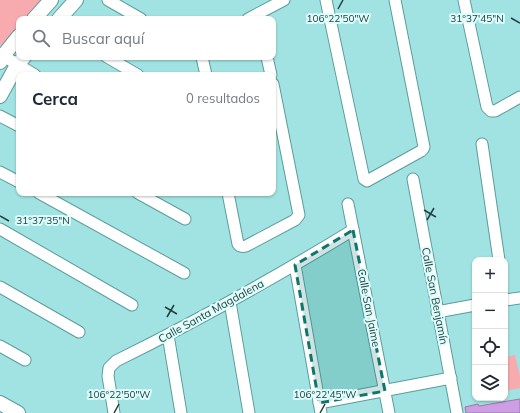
<!DOCTYPE html>
<html lang="es">
<head>
<meta charset="utf-8">
<style>
	body { margin:0; font-family:Mulish,sans-serif; background:#f2f2f3; color:#1f2937 }
	.controls { position:absolute; right:12px; bottom:12px; display:grid; overflow:hidden; border-radius:8px; box-shadow:0 1px 3px #0004 }
	.controls button { width:36px; height:36px; display:grid; place-items:center; padding:0; border:0; border-bottom:1px solid #e0e1e3; background:#fff; color:#1f2937; font:20px sans-serif }
	.list { margin:0; padding:0; list-style:none }
	h2 { display:flex; justify-content:space-between; align-items:center; height:52px; margin:0; padding:0 16px; font-size:17px }
	h2 small { font-size:13px; font-weight:400; color:#747a83 }
	.icon { flex:none; width:22px; height:22px; fill:none; stroke:currentColor; stroke-width:2; stroke-linecap:round; stroke-linejoin:round }
	.map { position:relative; flex:none; width:520px; height:413px; overflow:hidden }
	.search { position:absolute; background:#fff; box-shadow:0 1px 3px #0004; left:16px; top:16px; width:260px; height:44px; display:flex; align-items:center; gap:10px; box-sizing:border-box; padding:0 14px; border-radius:8px; color:#747a83; font-size:15px }
	.panel { position:absolute; background:#fff; box-shadow:0 1px 3px #0004; left:16px; top:72px; width:260px; height:124px; border-radius:8px }
	.map>svg:first-child { display:block }
	.green { fill:#f8abaf }
	.building { fill:#cf9de4; stroke:#977ba3 }
	.lines { fill:none; stroke-linecap:round; stroke-linejoin:round }
	.minor-casing { stroke:#5c9c9c; stroke-width:13 }
	.major-casing { stroke:#5c9c9c; stroke-width:16 }
	.minor { stroke:#fff; stroke-width:11 }
	.major { stroke:#fff; stroke-width:14 }
	.marked { fill:#0f766e; fill-opacity:0.2; stroke:#0f766e; stroke-width:3; stroke-dasharray:8 5; stroke-linejoin:round }
	.ticks { fill:none; stroke:#233e3e; stroke-width:1.5 }
	.labels { text-anchor:middle; stroke-width:4; stroke-linejoin:round; paint-order:stroke }
	.street-label { font-size:11px; fill:#233e3e; stroke:#ddfdfd }
	.ticks-label { font-size:10px; text-anchor:middle; fill:#233e3e; stroke:#ddfdfd; stroke-width:4; stroke-linejoin:round; paint-order:stroke }
</style>
</head>
<body>
<div class="map">
<svg width="520" height="413" viewBox="0 0 520 413">
	<rect width="100%" height="100%" fill="#a1e3e2"/>
	<g class="green">
		<polygon points="0,0 46,0 28,19 19,19 19,29 2,46 0,45"/>
		<polygon points="515,355 520,376 520,388 505,391 505,357"/>
	</g>
	<polygon class="building" points="520,399 520,413 466,413 465,407 478,404 479,406"/>
	<g class="lines">
		<defs>
			<g id="minor">
				<polyline points="108,0 141,19"/>
				<polyline points="326,0 364,179 367,181 421,151 423,149 424,147 395,0"/>
				<polyline points="464,0 487,107 491,111 495,111 520,97"/>
				<polyline points="248,19 284,0"/>
				<polyline points="0,54 35,75"/>
				<polyline points="107,57 138,75"/>
				<polyline points="202,57 206,75"/>
				<polyline points="267,57 271,75"/>
				<polyline points="0,116 19,126"/>
				<polyline points="482,144 499,260"/>
				<polyline points="0,172 19,182"/>
				<polyline points="413,179 457,413"/>
				<polyline points="39,193 184,273"/>
				<polyline points="138,193 185,219"/>
				<path d="M228,193L238,244C240,247 242,247 246,246L295,220L299,215L273,84"/>
				<polyline points="348,204 389,413"/>
				<polyline points="0,229 132,305"/>
				<polyline points="295,265 321,413"/>
				<polyline points="0,287 79,332"/>
				<polyline points="505,300 520,298"/>
				<polyline points="230,302 249,413"/>
				<polyline points="437,312 475,305"/>
				<polyline points="168,335 181,413"/>
				<polyline points="0,346 25,360"/>
				<polyline points="319,403 451,378"/>
				<path d="M114,413L108,376L109,368L116,361C197,321 276,277 353,230"/>
			</g>
			<g id="major">
				<polyline points="34,19 51,0"/>
				<polyline points="59,19 76,0"/>
				<polyline points="0,62 3,56 19,36"/>
				<polyline points="0,96 17,65 24,57"/>
				<polyline points="0,403 18,413"/>
			</g>
		</defs>
		<use href="#minor" class="minor-casing"/>
		<use href="#major" class="major-casing"/>
		<use href="#minor" class="minor"/>
		<use href="#major" class="major"/>
	</g>
	<path class="marked" d="M353,230L385,391L319,403L295,265Z"/>
	<path class="ticks" d="M338,9L343,0M511,18L520,23M424,210L436,217M0,216L9,221M427,220L434,208M165,307L177,314M167,317L174,305M114,413L119,404M320,413L325,404"/>
	<g class="labels">
		<g class="street-label">
			<text transform="translate(435 296) rotate(79)" y="4">Calle San Benjamín</text>
			<text transform="translate(369 308) rotate(79)" y="4">Calle San Jaime</text>
			<text transform="translate(211 311) rotate(-29)" y="4">Calle Santa Magdalena</text>
		</g>
	</g>
	<g class="ticks-label">
		<text x="477" y="22">31°37'45"N</text>
		<text x="338" y="22">106°22'50"W</text>
		<text x="43" y="224">31°37'35"N</text>
		<text x="119" y="398">106°22'50"W</text>
		<text x="325" y="398">106°22'45"W</text>
	</g>
</svg>
<div class="controls">
<button>+</button>
<button>−</button>
<button><svg class="icon" aria-label="locate" viewBox="0 0 24 24"><circle cx="12" cy="12" r="6"/><path d="M12 2v4M12 18v4M2 12h4M18 12h4"/></svg></button>
<button><svg class="icon" aria-label="layers" viewBox="0 0 24 24"><path d="M12 4l9 5-9 5-9-5zM3 14l9 5 9-5"/></svg></button>
</div>
<div class="search"><svg class="icon" aria-label="search" viewBox="0 0 24 24"><circle cx="10" cy="10" r="6"/><path d="M15 15l6 6"/></svg>Buscar aquí</div>
<section class="panel">
<h2>Cerca<small>0 resultados</small></h2>
<ul class="list">
</ul>
</section>
</div>
</body>
</html>
